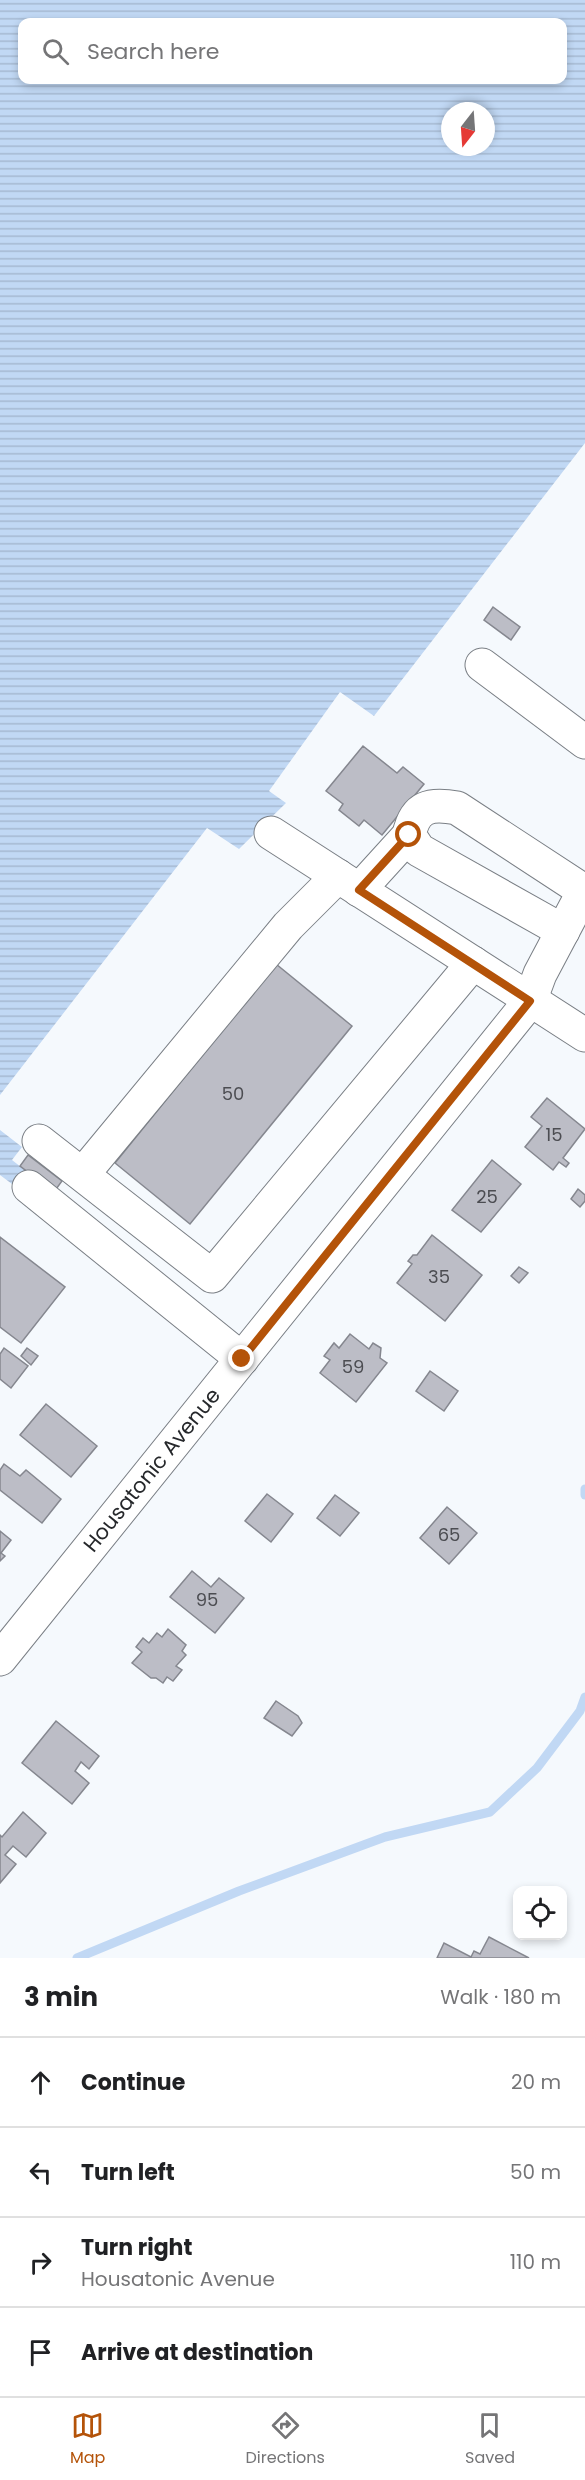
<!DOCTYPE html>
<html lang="en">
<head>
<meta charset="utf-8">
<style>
	body { margin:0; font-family:Poppins,sans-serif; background:#f2f2f2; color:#202124 }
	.controls { position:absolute; right:18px; bottom:18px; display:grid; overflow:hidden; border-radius:12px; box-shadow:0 3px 9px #0003 }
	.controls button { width:54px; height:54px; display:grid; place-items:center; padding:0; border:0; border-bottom:2px solid #e0e0e0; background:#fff; color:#202124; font:30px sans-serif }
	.compass { position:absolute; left:441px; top:102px; width:54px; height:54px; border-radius:50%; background:#fff; box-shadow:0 3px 9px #0003; rotate:197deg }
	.stop { position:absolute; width:18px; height:18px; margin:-14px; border:4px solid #b45309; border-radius:50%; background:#fff }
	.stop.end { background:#b45309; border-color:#fff; box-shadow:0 2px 6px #0008 }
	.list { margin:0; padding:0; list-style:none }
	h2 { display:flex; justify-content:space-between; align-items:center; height:78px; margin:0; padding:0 24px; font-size:26px }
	h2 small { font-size:20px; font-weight:400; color:#757577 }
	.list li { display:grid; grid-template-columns:39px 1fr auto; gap:18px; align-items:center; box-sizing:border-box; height:90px; padding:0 24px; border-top:2px solid #e0e0e0 }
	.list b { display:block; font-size:22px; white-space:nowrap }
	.list p { margin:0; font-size:20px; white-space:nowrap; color:#757577 }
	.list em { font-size:20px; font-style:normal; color:#757577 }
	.icon { flex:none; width:33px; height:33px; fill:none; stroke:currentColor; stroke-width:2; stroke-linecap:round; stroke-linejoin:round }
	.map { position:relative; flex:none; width:585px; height:1958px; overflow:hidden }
	.search { position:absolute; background:#fff; box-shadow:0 3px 9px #0003; left:18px; right:18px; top:18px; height:66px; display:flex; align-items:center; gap:15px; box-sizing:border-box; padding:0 21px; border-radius:12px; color:#757577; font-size:22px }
	.sheet { height:438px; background:#fff }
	nav { display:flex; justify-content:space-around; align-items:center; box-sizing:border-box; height:84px; border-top:2px solid #e0e0e0; background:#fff; font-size:16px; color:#757577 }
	nav a { display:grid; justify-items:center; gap:3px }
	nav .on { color:#b45309 }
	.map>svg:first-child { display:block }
	.water { fill:url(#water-rules); fill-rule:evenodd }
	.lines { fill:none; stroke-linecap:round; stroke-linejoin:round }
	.stream { stroke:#c1d8f4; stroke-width:9 }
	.building { fill:#bcbdc6; stroke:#85878f; stroke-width:1.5 }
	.minor-casing { stroke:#7a7f85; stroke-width:35 }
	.minor { stroke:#fff; stroke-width:33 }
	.route { stroke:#b45309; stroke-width:8 }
	.labels { text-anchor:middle; stroke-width:4.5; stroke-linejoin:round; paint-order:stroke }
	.number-label { font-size:18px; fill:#4c4d52 }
	.street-label { font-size:21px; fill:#26282b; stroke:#fff }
</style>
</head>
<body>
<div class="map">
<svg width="585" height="1958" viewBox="0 0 585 1958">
	<defs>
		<pattern id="water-rules" width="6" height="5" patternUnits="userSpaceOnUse" patternTransform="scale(1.5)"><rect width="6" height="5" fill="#c1d8f4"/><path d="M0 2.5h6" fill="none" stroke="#a6b9d1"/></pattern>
	</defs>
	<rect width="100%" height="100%" fill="#f5f9fd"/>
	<g class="water">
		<path d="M0,0H585V443L374,716L340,692L269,791L286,803L239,849L207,828L0,1095ZM22,22H562V80H22ZM450,111H486V147H450Z"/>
		<polygon points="0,1130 22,1147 12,1160 35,1178 24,1193 0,1175"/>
	</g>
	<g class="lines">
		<g class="stream">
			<polyline points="585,1489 585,1495"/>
			<polyline points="77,1958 239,1891 385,1837 490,1812 537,1768 580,1711 585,1697"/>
		</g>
	</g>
	<g class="building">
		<polygon points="493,607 520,627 511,640 484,620"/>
		<polygon points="363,746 397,773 403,767 424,784 382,835 364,820 359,826 339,810 343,804 326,791"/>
		<polygon points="276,964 352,1026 190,1224 115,1163"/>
		<polygon points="547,1098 585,1129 563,1158 569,1163 566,1167 559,1162 553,1170 525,1147 542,1126 531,1117"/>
		<polygon points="28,1155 62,1181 54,1192 20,1166"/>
		<polygon points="492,1160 521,1184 481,1232 452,1210"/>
		<polygon points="578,1189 585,1195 585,1201 580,1207 571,1199"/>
		<polygon points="432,1235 482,1275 445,1321 397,1283 412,1264 408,1261 413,1255 417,1255"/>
		<polygon points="0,1237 65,1287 21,1343 0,1327"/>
		<polygon points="519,1267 528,1273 519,1283 511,1276"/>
		<polygon points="350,1334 369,1349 373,1343 381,1348 380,1358 387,1363 356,1402 320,1373 330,1360 324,1356 334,1343 339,1348"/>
		<polygon points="4,1348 28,1366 11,1388 0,1379 0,1354"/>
		<polygon points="27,1348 38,1356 31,1365 21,1356"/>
		<polygon points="430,1371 458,1391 444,1411 416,1391"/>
		<polygon points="46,1404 97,1446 71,1477 20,1435"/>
		<polygon points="4,1464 20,1476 26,1470 61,1499 42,1523 0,1490 0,1470"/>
		<polygon points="267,1494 293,1514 271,1542 245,1521"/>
		<polygon points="335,1495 359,1513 340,1536 317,1518"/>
		<polygon points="447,1507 477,1533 449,1564 420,1538"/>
		<polygon points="0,1531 11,1540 1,1553 5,1556 0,1561"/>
		<polygon points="192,1571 211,1587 219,1578 244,1598 215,1633 170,1597"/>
		<polygon points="168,1629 186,1645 182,1651 186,1655 176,1666 182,1670 173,1681 167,1677 163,1683 156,1678 151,1678 132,1663 142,1652 136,1647 143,1638 149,1643 157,1633 162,1637"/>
		<polygon points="276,1701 298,1716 302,1723 292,1736 264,1718"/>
		<polygon points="56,1721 99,1756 89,1769 81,1762 75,1771 89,1783 72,1804 22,1763"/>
		<polygon points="23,1812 46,1833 26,1857 13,1846 5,1855 16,1864 0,1883 0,1835 2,1837"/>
		<polygon points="489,1937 529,1958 437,1958 444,1943 471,1957 474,1951 480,1954"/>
	</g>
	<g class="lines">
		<defs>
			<g id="minor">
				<polyline points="482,665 585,742"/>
				<polyline points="271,833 585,1035"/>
				<polyline points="359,890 409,835"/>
				<path d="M563,931L419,850L409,835C415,806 430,803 457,808L584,891"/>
				<polyline points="39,1141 212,1276 473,963"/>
				<polyline points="83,1174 288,926 338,876"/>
				<polyline points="29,1187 242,1359"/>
				<polyline points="0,1659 530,1001 540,974 585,889"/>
			</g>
		</defs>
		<use href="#minor" class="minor-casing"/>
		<use href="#minor" class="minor"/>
	</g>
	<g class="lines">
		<polyline class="route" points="242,1359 530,1001 359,890 409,835"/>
	</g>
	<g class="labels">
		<g class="number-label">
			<text x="233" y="1100">50</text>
			<text x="554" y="1141">15</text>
			<text x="487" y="1203">25</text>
			<text x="439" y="1283">35</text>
			<text x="353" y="1373">59</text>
			<text x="449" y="1541">65</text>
			<text x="207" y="1606">95</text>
		</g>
		<g class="street-label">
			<text transform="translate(152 1470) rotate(-51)" y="7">Housatonic Avenue</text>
		</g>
	</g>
</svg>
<div class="controls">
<button><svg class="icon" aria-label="locate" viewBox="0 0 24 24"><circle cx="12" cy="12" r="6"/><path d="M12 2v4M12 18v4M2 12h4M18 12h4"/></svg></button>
</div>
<svg class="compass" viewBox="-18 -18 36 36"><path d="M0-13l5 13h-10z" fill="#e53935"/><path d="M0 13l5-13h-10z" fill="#757577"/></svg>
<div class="stop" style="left:409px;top:835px"></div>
<div class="stop end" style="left:242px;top:1359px"></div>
<div class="search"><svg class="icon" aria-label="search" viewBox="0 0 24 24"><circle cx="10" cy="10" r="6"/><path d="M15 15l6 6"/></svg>Search here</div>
</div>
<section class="sheet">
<h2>3 min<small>Walk · 180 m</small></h2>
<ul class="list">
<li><svg class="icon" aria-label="ahead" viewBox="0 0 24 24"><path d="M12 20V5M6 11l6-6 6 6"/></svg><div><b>Continue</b></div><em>20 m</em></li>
<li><svg class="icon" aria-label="left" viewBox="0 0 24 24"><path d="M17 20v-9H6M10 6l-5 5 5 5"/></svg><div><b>Turn left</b></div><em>50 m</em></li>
<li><svg class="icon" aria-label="right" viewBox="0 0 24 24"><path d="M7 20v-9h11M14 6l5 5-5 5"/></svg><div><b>Turn right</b><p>Housatonic Avenue</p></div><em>110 m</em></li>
<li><svg class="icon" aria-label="arrive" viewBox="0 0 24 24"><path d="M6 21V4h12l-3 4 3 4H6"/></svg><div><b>Arrive at destination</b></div></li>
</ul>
</section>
<nav>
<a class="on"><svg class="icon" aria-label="map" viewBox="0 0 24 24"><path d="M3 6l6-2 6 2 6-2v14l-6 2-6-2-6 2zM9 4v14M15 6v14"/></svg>Map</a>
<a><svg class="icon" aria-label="directions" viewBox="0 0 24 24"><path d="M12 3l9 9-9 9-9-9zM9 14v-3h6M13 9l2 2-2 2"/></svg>Directions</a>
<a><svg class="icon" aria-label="saved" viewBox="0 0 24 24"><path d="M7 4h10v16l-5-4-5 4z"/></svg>Saved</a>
</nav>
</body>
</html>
